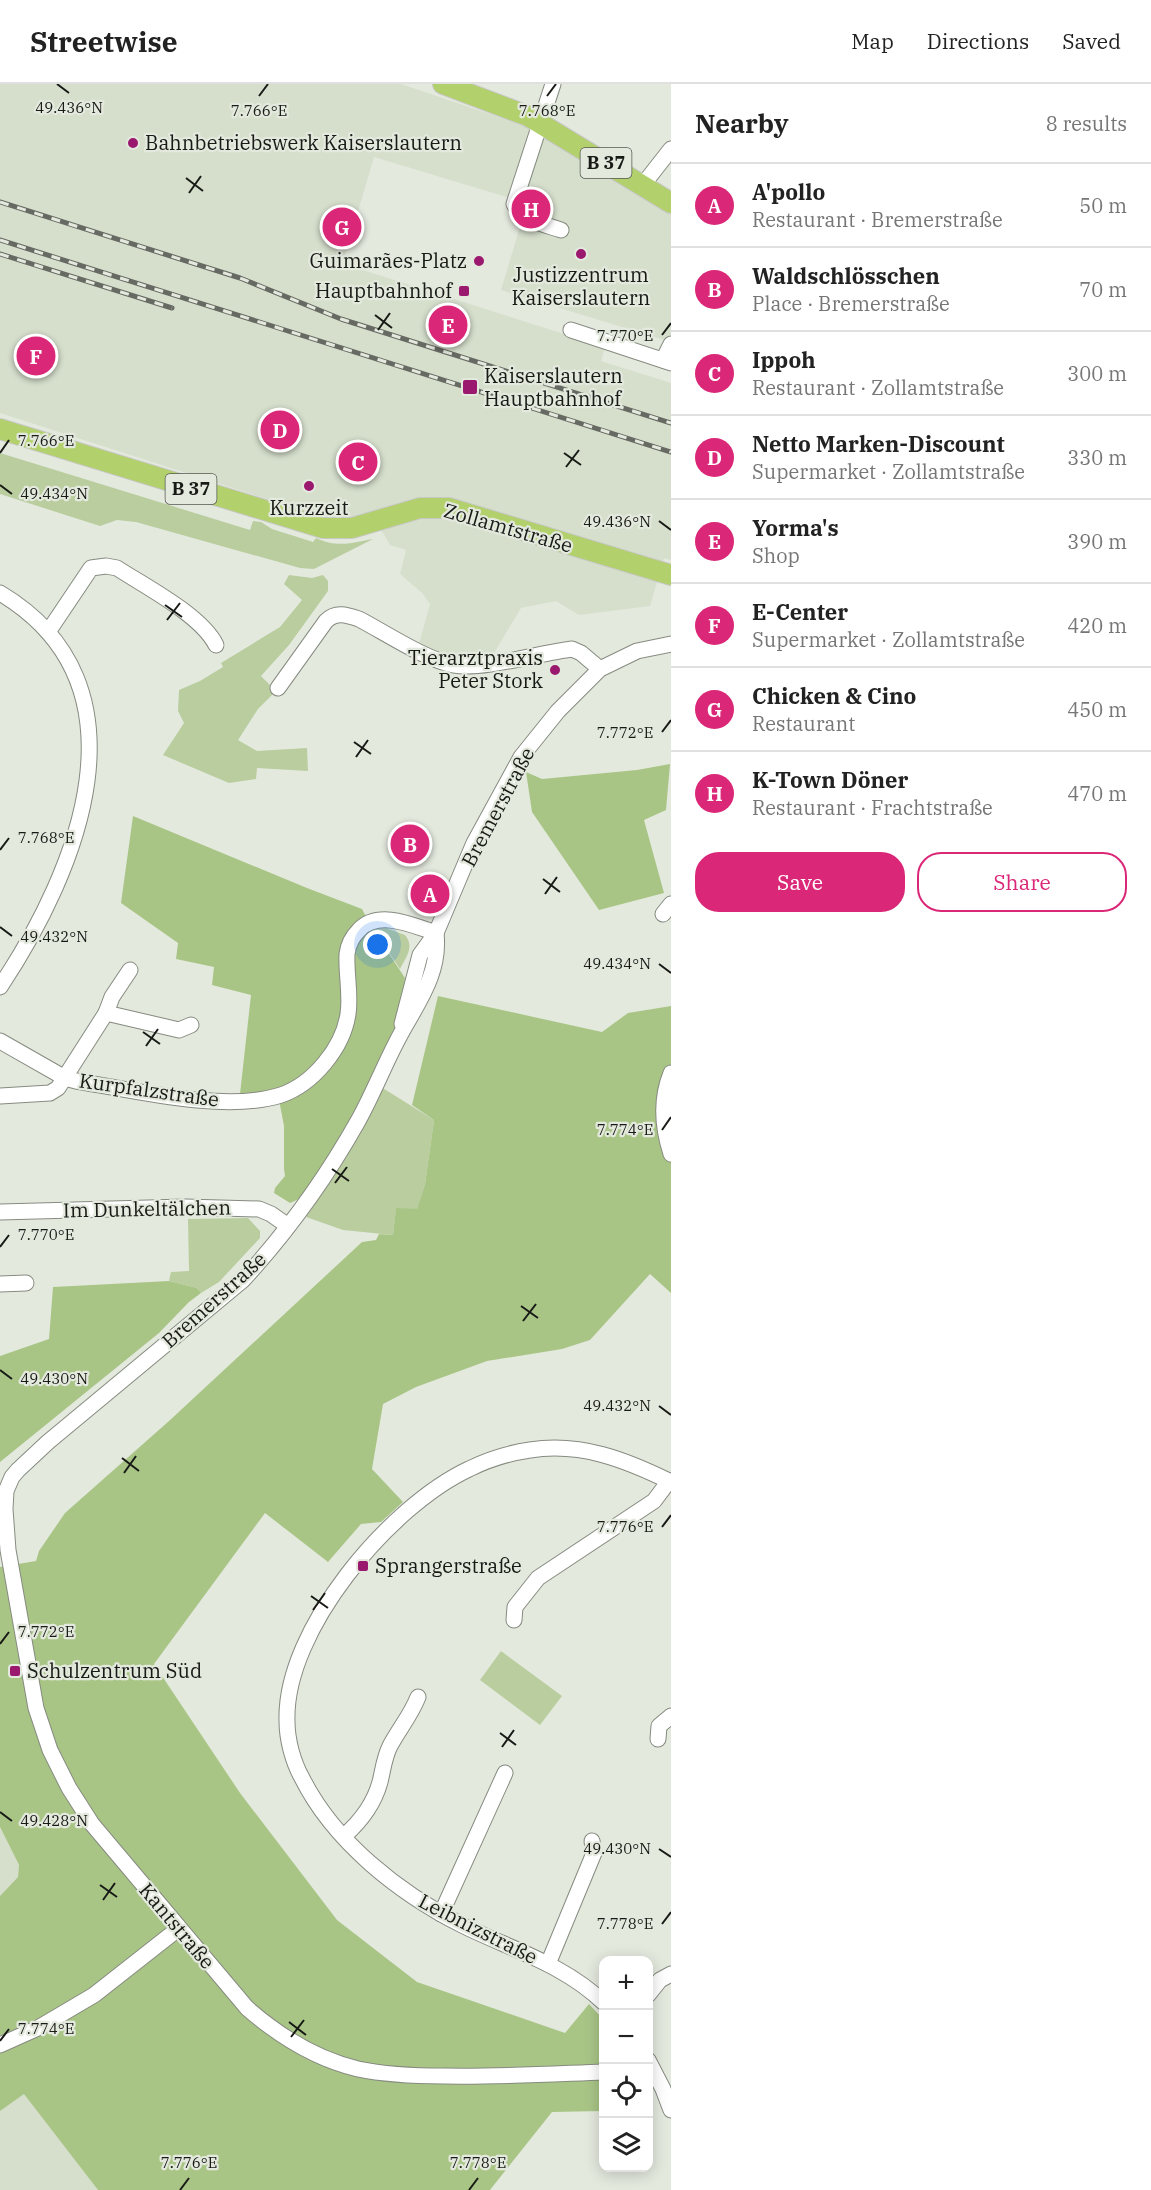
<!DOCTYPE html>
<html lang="en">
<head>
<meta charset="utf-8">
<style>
	body { margin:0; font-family:"IBM Plex Serif",serif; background:#f2f2f2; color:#222 }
	.controls { position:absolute; right:18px; bottom:18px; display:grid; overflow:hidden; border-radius:12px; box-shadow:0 3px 15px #0003 }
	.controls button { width:54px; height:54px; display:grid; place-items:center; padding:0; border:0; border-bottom:2px solid #e0e0e0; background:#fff; color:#222; font:30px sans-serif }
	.you { position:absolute; left:378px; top:861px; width:21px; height:21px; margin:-15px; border:4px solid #fff; border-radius:50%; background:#1a73e8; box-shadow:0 0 0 9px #1a73e833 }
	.badge { display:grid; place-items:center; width:39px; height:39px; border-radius:50%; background:#db2777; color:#fff; font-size:20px; font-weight:700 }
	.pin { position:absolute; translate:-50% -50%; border:3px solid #fff; box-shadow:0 2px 6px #0006 }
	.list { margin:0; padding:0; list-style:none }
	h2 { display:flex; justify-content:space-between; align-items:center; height:78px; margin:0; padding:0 24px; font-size:26px }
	h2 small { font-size:20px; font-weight:400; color:#767676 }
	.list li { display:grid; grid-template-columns:39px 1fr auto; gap:18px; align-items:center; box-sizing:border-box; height:84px; padding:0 24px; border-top:2px solid #e0e0e0 }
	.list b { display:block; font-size:22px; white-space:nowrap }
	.list p { margin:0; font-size:20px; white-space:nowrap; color:#767676 }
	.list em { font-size:20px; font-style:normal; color:#767676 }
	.actions { display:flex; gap:12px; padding:18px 24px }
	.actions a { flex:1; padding:14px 0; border:2px solid #db2777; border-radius:24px; text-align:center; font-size:21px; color:#db2777 }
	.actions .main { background:#db2777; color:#fff }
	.icon { flex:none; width:33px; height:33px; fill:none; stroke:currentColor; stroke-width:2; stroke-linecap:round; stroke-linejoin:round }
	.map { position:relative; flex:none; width:671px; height:2106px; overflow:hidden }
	header { display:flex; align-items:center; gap:36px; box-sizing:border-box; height:84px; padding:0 30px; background:#fff; border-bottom:2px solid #e0e0e0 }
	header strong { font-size:28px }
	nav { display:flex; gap:33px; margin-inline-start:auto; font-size:21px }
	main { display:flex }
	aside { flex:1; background:#fff }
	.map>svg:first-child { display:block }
	.built { fill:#d6dfcc }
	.green { fill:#b9cd9f }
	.forest { fill:#a9c586 }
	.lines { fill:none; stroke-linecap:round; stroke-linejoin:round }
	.minor-casing { stroke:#868b80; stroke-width:17 }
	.major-casing { stroke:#c8c8c7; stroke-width:22 }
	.minor { stroke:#fff; stroke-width:15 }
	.major { stroke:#b2d06b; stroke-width:20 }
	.rail-casing { stroke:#676a63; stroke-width:5 }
	.rail { stroke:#e4e9de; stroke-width:3; stroke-dasharray:9; stroke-linecap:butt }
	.ticks { fill:none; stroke:#181a16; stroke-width:2 }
	.poi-dot { fill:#9a186d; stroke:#e4e9de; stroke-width:2 }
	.labels { text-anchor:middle; stroke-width:4.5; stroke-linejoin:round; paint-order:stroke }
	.shield { fill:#e4e9de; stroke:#555852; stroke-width:1.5 }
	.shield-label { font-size:18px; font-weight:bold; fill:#181a16 }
	.poi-label { font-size:20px; fill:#181a16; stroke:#e4e9de; text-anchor:start }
	.street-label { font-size:20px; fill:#181a16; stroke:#e4e9de }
	.ticks-label { font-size:15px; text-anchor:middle; fill:#181a16; stroke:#e4e9de; stroke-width:4.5; stroke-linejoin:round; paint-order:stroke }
</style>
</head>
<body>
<header>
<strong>Streetwise</strong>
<nav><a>Map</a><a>Directions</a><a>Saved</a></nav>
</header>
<main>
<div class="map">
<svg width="671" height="2106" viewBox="0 0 671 2106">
	<rect width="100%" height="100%" fill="#e4e9de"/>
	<g class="built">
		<polygon points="0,0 401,0 552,51 671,124 671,258 501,206 527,119 374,73 345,172 337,184 344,180 605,263 601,277 671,299 671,476 664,474 650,522 579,531 556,517 521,524 494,569 475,574 451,574 419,560 430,520 422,509 400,490 406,466 390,461 371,428 353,433 337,434 320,432 0,329"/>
		<polygon points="0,1743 19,1781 18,1793 0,1812"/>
		<polygon points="24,2009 98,2106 0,2106 0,2027"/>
	</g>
	<g class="green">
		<path d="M0,369L250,446L253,437L261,438L272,445L313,458L316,454C337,464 351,459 373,455L314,485L300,484L136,438L117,436L100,442L0,410Z"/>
		<polygon points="289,491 312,494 323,491 328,497 328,507 289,561 261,592 274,605 274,609 258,625 238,656 257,667 307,664 308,687 257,684 256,695 229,699 163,671 184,639 178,627 179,606 200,597 223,583 221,579 280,543 302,516 284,500"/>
		<path d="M386,844L405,851C415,863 406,873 400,885L374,846Z"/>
		<polygon points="381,1003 434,1036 425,1100 417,1126 396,1125 393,1151 343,1146 306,1133 346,1074"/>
		<polygon points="248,1134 260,1147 260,1154 219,1198 201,1209 197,1204 169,1197 171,1188 189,1187 188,1135"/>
		<polygon points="501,1567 562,1612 540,1641 480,1596"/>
	</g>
	<g class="forest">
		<polygon points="670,680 666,726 644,736 664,809 599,826 532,728 526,688 542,695 637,686"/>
		<polygon points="133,732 307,804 362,825 372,844 405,894 397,942 355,1030 316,1093 299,1115 290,1119 274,1109 275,1104 285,1092 284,1085 284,1042 279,1016 239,1019 251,911 212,901 214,883 176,875 178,859 121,819"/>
		<polygon points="438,912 602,948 628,929 671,922 671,1209 650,1190 590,1256 562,1265 487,1277 416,1303 383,1320 372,1385 403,1418 381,1438 361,1440 328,1478 265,1429 154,1580 240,1709 337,1836 417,1898 565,1949 589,1920 603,1935 603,2027 552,2028 490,2106 98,2106 24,2010 0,2027 0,1812 18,1793 19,1781 0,1743 0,1483 36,1477 39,1467 65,1429 169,1337 362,1158 376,1156 379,1150 393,1151 396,1124 417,1125 425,1100 434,1036 412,1021"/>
		<polygon points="169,1197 197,1204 201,1209 189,1218 159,1249 0,1378 0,1272 49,1255 53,1203"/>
	</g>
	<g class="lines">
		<defs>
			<g id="minor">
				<path d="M553,0L514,120C524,137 543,140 561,146"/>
				<polyline points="642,102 671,65"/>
				<polyline points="571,246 671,279"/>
				<polyline points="663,276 671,260"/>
				<path d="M0,509C154,601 78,786 0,903"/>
				<path d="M48,548L91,484L106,482L117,484C146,503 201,531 216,561"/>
				<path d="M278,604L326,537C336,527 347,531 359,535C384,548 428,577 454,581C484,586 539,569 572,565L581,569L600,585"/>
				<polyline points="663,830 671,820"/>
				<path d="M436,849C441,892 414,923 396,959C383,984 372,1012 358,1037C326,1094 287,1148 243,1196L48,1358L18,1386L12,1393L6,1407L5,1425L8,1466L36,1624L50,1666L69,1704L92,1740L247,1924C279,1952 316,1975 358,1985C387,1991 415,1992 444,1992C497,1993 550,1990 604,1988"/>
				<polyline points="106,929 112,913 130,886"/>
				<polyline points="402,940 420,871 436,849 474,759 521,673 558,627 600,585 637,567 671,560"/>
				<path d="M0,957L65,994L76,997C134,1006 225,1029 281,1011C313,1000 343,964 348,930C351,911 346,890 347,870C348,861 352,853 359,846C379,825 414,842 436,849"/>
				<path d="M671,989C660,1016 662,1042 671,1070"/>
				<polyline points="0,1012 50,1009 58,1004 106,929 179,946 191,941"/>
				<polyline points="0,1128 185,1123 259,1125 271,1130 288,1142"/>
				<polyline points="0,1200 26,1199"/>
				<polyline points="514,1536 515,1523 538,1494 654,1417 669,1397"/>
				<polyline points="658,1655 659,1642 671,1632"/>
				<path d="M344,1752C360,1738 374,1720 380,1698C383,1686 384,1674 390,1662C399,1645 411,1631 418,1613"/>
				<polyline points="441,1830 505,1689"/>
				<polyline points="548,1880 594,1769 592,1757"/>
				<polyline points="648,1911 660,1896 671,1890"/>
				<path d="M604,1919C564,1880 510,1865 462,1841C399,1809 334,1758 302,1694C293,1678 287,1656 287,1637C284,1546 390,1422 469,1385C489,1375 509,1369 530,1366C581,1358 626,1376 671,1398"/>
				<polyline points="0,1961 38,1944 94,1911 178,1845"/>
				<polyline points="648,1976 663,2005 671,2026"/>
			</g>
			<g id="major">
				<polyline points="443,0 528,32 671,119"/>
				<polyline points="0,345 323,444 352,444 420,424 449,424 671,491"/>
			</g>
		</defs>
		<use href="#minor" class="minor-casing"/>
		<use href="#major" class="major-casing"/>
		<use href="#minor" class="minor"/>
		<use href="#major" class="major"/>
		<defs>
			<g id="rail">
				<polyline points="0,118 240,194 341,235 671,339"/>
				<polyline points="0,156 671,368"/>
				<polyline points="0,170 172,224"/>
			</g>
		</defs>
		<use href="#rail" class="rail-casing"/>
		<use href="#rail" class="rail"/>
	</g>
	<path class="ticks" d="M57,0L69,9M259,12L268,0M547,12L556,0M186,94L203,107M189,109L201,92M375,231L392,244M378,246L390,229M662,251L671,239M0,369L9,356M564,369L581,381M566,383L579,366M0,401L12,410M659,437L671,446M165,521L182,533M167,536L180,519M662,648L671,636M354,658L371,670M356,673L368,656M0,766L9,754M543,795L560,808M545,810L557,793M0,843L12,852M659,880L671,889M143,948L160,960M146,962L158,945M662,1046L671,1033M332,1085L349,1097M335,1099L347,1083M0,1163L9,1151M521,1222L538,1234M523,1237L536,1220M0,1286L12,1295M659,1322L671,1331M122,1374L139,1387M124,1389L136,1372M662,1443L671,1431M311,1512L328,1524M313,1526L325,1509M0,1560L9,1548M500,1649L516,1661M502,1663L514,1646M0,1728L12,1737M659,1765L671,1773M100,1801L117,1813M103,1816L115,1799M662,1840L671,1828M289,1938L306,1951M291,1953L304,1936M0,1957L9,1945M180,2106L189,2094M469,2106L478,2094"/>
	<g class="poi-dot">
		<circle cx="133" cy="59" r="6"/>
		<circle cx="581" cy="170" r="6"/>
		<circle cx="479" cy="177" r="6"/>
		<rect x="458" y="201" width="12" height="12" rx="3"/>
		<rect x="462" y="295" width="16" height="16" rx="3"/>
		<circle cx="309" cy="402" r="6"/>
		<circle cx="555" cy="586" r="6"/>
		<rect x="357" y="1476" width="12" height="12" rx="3"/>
		<rect x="9" y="1581" width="12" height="12" rx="3"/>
	</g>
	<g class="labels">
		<g class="shield">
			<rect x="580.5" y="64" width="51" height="30" rx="4.5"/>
			<rect x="165.5" y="390" width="51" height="30" rx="4.5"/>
		</g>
		<g class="shield-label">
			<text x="606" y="85">B 37</text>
			<text x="191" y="411">B 37</text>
		</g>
		<g class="poi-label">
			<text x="145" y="66">Bahnbetriebswerk Kaiserslautern</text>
			<text x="467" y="184" text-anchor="end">Guimarães-Platz</text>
			<text x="581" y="198" text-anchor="middle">Justizzentrum<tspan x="581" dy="23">Kaiserslautern</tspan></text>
			<text x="452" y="214" text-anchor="end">Hauptbahnhof</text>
			<text x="484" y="299">Kaiserslautern<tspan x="484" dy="23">Hauptbahnhof</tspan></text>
			<text x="309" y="431" text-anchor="middle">Kurzzeit</text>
			<text x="543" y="581" text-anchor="end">Tierarztpraxis<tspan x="543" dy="23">Peter Stork</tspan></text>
			<text x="375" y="1489">Sprangerstraße</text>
			<text x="27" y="1594">Schulzentrum Süd</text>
		</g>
		<g class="street-label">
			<text transform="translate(508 444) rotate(16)" y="7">Zollamtstraße</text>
			<text transform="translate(498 723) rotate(-62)" y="7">Bremerstraße</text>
			<text transform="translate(149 1006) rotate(8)" y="7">Kurpfalzstraße</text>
			<text transform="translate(147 1125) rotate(-1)" y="7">Im Dunkeltälchen</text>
			<text transform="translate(214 1216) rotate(-42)" y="7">Bremerstraße</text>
			<text transform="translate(177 1842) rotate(50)" y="7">Kantstraße</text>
			<text transform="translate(478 1845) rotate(27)" y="7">Leibnizstraße</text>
		</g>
	</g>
	<g class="ticks-label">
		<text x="69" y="29">49.436°N</text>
		<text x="259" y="32">7.766°E</text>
		<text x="547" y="32">7.768°E</text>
		<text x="625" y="257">7.770°E</text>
		<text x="46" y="362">7.766°E</text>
		<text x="54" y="415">49.434°N</text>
		<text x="617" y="443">49.436°N</text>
		<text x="625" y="654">7.772°E</text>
		<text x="46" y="759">7.768°E</text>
		<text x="54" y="858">49.432°N</text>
		<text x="617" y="885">49.434°N</text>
		<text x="625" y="1051">7.774°E</text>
		<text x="46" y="1156">7.770°E</text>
		<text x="54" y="1300">49.430°N</text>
		<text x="617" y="1327">49.432°N</text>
		<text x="625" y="1448">7.776°E</text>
		<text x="46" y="1553">7.772°E</text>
		<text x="54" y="1742">49.428°N</text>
		<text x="617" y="1770">49.430°N</text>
		<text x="625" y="1845">7.778°E</text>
		<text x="46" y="1950">7.774°E</text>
		<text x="189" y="2084">7.776°E</text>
		<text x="478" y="2084">7.778°E</text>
	</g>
</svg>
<div class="controls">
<button>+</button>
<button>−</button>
<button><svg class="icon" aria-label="locate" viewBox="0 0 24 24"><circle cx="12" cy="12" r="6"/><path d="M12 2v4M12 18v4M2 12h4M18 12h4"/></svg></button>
<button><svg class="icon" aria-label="layers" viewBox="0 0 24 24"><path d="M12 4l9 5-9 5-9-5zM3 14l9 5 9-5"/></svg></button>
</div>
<div class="you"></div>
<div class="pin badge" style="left:430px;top:810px">A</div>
<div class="pin badge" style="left:410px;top:760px">B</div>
<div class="pin badge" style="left:358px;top:378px">C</div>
<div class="pin badge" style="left:280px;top:346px">D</div>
<div class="pin badge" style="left:448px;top:241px">E</div>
<div class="pin badge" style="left:36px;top:272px">F</div>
<div class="pin badge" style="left:342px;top:143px">G</div>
<div class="pin badge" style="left:531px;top:125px">H</div>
</div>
<aside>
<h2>Nearby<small>8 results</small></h2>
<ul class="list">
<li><span class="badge">A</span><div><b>A'pollo</b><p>Restaurant · Bremerstraße</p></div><em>50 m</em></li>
<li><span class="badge">B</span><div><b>Waldschlösschen</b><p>Place · Bremerstraße</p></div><em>70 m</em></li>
<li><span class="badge">C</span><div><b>Ippoh</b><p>Restaurant · Zollamtstraße</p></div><em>300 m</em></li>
<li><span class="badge">D</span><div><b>Netto Marken-Discount</b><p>Supermarket · Zollamtstraße</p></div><em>330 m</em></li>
<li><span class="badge">E</span><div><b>Yorma's</b><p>Shop</p></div><em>390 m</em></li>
<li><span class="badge">F</span><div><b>E-Center</b><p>Supermarket · Zollamtstraße</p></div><em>420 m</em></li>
<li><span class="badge">G</span><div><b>Chicken &amp; Cino</b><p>Restaurant</p></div><em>450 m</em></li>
<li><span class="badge">H</span><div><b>K-Town Döner</b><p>Restaurant · Frachtstraße</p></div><em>470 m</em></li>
</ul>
<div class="actions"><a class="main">Save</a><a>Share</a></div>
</aside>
</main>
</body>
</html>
